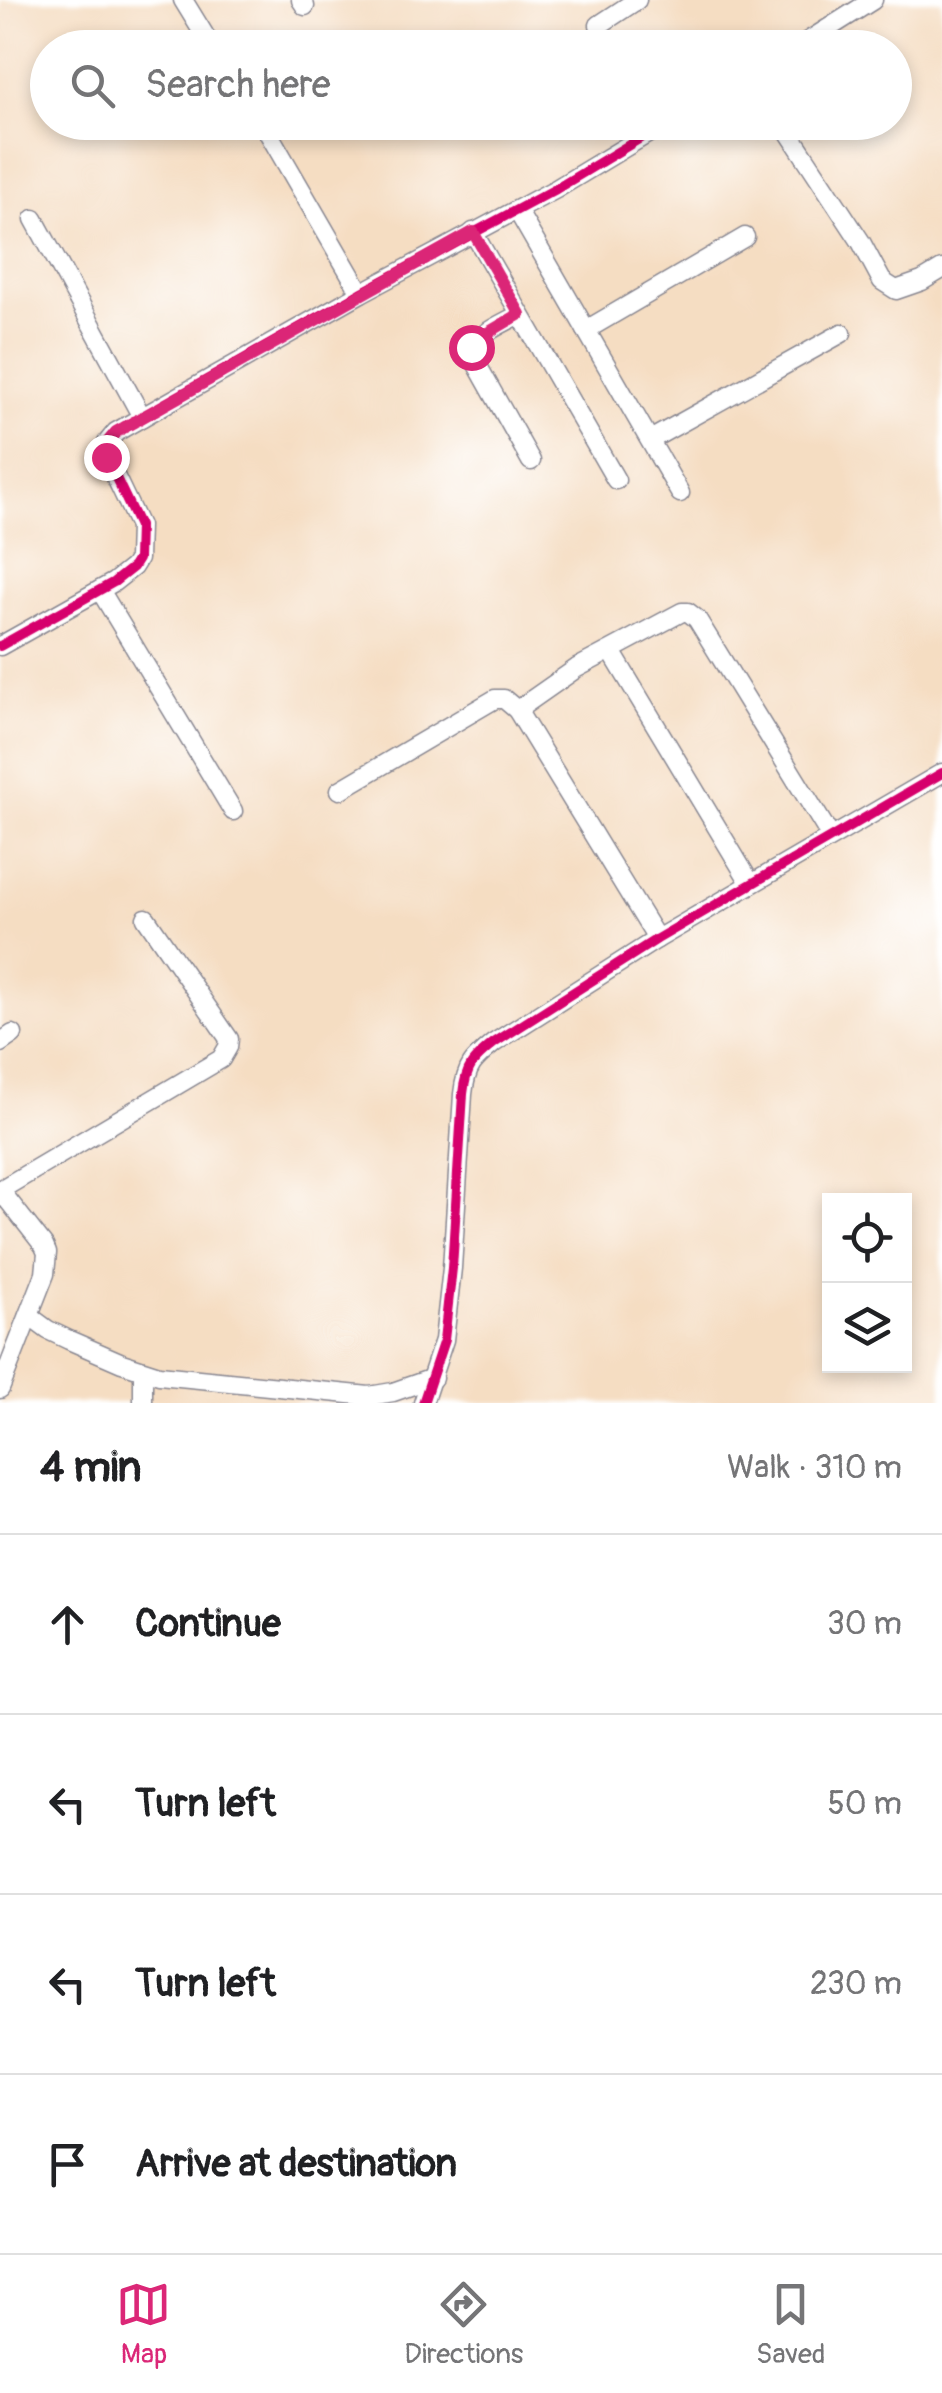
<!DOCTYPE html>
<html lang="en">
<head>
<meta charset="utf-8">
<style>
	body { margin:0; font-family:Pangolin,sans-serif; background:#f6f6f6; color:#202124 }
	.controls { position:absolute; right:30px; bottom:30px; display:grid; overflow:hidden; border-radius:0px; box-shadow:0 5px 15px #0003 }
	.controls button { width:90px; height:90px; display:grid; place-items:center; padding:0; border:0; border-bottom:2px solid #e0e0e0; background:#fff; color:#202124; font:50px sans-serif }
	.stop { position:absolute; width:30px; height:30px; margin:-22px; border:8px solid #db2777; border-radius:50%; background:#fff }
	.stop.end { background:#db2777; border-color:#fff; box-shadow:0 2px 10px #0008 }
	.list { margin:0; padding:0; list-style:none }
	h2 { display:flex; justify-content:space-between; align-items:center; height:130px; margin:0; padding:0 40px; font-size:42px }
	h2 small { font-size:32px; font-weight:400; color:#757577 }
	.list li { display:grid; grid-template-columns:65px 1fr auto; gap:30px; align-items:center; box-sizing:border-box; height:180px; padding:0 40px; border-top:2px solid #e0e0e0 }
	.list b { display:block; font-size:38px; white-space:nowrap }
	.list em { font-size:32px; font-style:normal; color:#757577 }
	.icon { flex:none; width:55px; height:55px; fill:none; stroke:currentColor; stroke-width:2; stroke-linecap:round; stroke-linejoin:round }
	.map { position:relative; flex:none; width:942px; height:1403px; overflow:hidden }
	.search { position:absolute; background:#fff; box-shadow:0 5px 15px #0003; left:30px; right:30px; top:30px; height:110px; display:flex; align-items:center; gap:25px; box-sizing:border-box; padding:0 35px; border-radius:55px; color:#757577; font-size:38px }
	.sheet { height:850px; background:#fff }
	nav { display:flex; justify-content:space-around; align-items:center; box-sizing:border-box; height:140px; border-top:2px solid #e0e0e0; background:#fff; font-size:28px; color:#757577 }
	nav a { display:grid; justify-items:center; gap:5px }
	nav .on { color:#db2777 }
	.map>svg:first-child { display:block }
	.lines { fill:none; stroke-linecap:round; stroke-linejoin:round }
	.minor-casing { stroke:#888690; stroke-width:21 }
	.minor { stroke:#fff; stroke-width:18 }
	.cycleway-casing { stroke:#fff; stroke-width:16 }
	.cycleway { stroke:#d6006c; stroke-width:10 }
	.route { stroke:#db2777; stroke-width:12 }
</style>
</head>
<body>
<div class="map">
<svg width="942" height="1403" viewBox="0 0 942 1403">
	<rect width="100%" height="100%" fill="#fff"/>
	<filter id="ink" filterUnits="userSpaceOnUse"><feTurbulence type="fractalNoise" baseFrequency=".01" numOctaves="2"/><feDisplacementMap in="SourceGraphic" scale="20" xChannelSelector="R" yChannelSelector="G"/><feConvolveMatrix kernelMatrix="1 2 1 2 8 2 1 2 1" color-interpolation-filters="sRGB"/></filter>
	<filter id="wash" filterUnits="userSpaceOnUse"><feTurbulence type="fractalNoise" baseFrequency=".0048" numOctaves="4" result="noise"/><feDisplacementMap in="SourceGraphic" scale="40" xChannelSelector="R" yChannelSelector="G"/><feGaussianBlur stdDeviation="2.25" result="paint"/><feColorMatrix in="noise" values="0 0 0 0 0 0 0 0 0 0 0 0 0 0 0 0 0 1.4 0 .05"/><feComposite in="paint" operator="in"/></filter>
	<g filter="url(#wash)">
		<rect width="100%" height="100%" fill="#f5ddc2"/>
	</g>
	<g filter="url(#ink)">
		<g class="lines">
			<defs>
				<g id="minor">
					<polyline points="183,0 210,44"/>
					<polyline points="301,0 305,6"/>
					<polyline points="599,25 637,0"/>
					<polyline points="797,48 873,0"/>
					<polyline points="262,122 361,293"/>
					<polyline points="782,122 861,242 882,281 896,290 922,281 942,269"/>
					<polyline points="517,210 680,493"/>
					<polyline points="34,219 142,417"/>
					<polyline points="473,232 616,480"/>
					<path d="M520,314C503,324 477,333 470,352L531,461"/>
					<polyline points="586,330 745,237"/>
					<polyline points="650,440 842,333"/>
					<polyline points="100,590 233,811"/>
					<polyline points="0,646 114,582 133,567 138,559 139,526 106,457 107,443 116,432 361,293 556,189 667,122"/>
					<polyline points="611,651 751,884"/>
					<polyline points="517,710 577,668 682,612 688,612 697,619 831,837"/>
					<polyline points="340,790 495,699 504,699 517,710 657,939"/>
					<polyline points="0,1043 13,1034"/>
					<polyline points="0,1190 221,1059 228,1047 229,1039 146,918"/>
					<polyline points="0,1190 44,1246 47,1253 45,1274 0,1389"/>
					<polyline points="29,1316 48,1330 69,1340 122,1363 159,1375 369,1396 393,1392 433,1378"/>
					<polyline points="143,1371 143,1403"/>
					<path d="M423,1403L444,1340L452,1268L463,1094C466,1066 473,1060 494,1043L657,939L942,773"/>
				</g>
			</defs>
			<use href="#minor" class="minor-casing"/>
			<use href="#minor" class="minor"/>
			<defs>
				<g id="cycleway">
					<polyline points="0,646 114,582 133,567 138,559 139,526 106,457 107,443 116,432 361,293 556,189 667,122"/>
					<path d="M423,1403L444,1340L452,1268L463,1094C466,1066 473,1060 494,1043L657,939L942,773"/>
				</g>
			</defs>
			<use href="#cycleway" class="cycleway-casing"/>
			<use href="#cycleway" class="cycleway"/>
		</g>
	</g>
	<g class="lines" filter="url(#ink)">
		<polyline class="route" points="106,457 107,443 116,432 473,232 520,314 479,338 471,347"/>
	</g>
</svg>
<div class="controls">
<button><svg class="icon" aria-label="locate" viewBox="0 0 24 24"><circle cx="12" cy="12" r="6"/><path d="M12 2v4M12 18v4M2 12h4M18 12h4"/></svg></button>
<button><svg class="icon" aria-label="layers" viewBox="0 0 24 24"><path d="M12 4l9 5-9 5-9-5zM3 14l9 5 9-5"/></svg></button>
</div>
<div class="stop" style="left:471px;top:347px"></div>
<div class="stop end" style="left:106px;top:457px"></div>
<div class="search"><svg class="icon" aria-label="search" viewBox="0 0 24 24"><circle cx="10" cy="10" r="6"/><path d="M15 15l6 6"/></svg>Search here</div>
</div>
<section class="sheet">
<h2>4 min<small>Walk · 310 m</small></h2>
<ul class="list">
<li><svg class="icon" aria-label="ahead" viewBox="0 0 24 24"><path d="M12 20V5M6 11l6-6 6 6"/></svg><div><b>Continue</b></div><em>30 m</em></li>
<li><svg class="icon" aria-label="left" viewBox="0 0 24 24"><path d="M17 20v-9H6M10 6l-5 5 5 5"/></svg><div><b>Turn left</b></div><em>50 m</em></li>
<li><svg class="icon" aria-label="left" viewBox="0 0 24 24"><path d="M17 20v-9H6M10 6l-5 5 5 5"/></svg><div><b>Turn left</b></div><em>230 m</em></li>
<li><svg class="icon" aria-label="arrive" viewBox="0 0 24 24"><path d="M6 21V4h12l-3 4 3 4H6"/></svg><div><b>Arrive at destination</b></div></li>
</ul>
</section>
<nav>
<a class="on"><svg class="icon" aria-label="map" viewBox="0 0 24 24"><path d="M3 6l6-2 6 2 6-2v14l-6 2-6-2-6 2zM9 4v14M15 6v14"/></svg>Map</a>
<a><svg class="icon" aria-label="directions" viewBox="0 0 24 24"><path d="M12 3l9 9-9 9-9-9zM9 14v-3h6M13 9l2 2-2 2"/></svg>Directions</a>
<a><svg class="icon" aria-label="saved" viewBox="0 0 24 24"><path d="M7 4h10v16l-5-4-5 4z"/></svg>Saved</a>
</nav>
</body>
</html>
